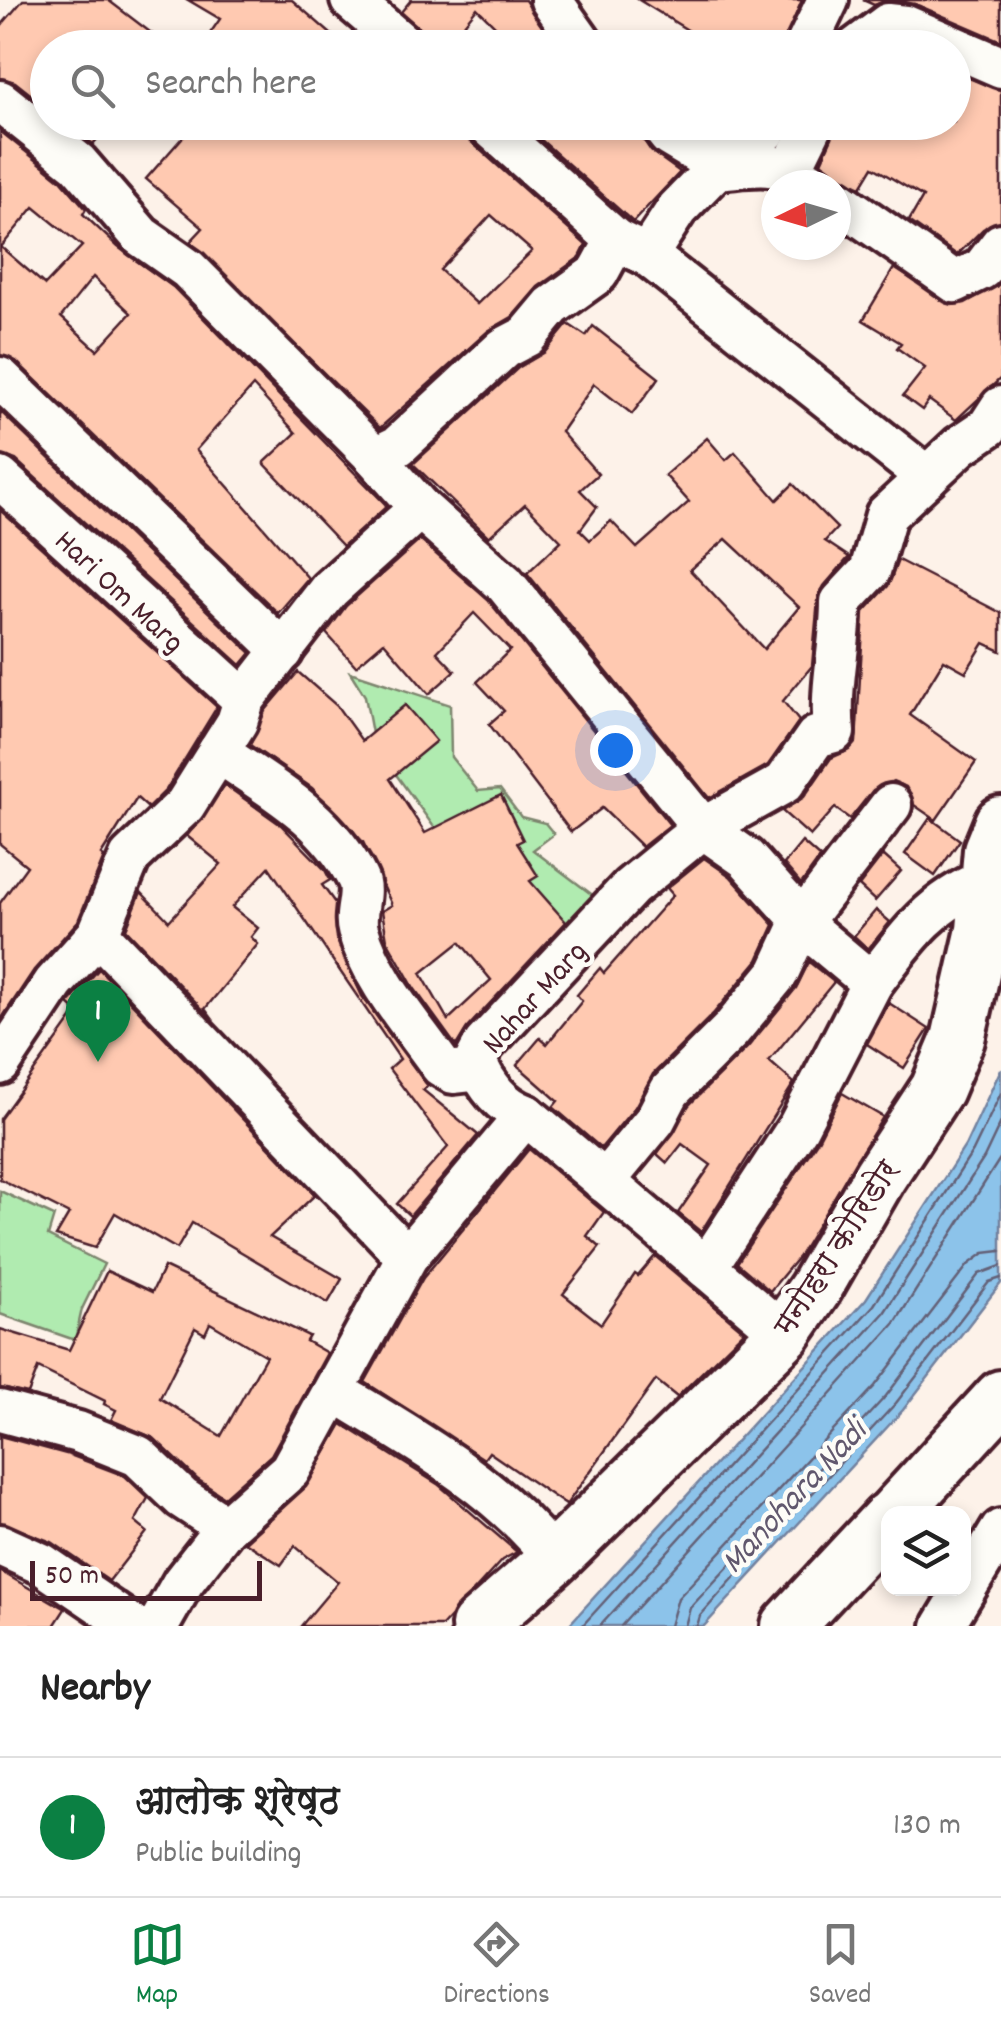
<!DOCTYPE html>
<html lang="en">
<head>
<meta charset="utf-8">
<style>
	body { margin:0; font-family:Dekko,"Playpen Sans Deva",sans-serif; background:#f6f6f6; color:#222 }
	.controls { position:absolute; right:30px; bottom:30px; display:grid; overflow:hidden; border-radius:20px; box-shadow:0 5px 15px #0003 }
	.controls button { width:90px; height:90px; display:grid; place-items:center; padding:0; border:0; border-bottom:2px solid #e0e0e0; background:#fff; color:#222; font:50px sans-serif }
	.compass { position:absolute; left:761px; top:170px; width:90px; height:90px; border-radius:50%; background:#fff; box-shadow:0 5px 15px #0003; rotate:265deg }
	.scale { position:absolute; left:30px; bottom:25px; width:232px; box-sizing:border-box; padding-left:10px; border:5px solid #4a1f2b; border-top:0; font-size:28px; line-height:35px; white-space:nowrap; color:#4a1f2b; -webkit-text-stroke:8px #fdfcf7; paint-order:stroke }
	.you { position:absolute; left:615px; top:750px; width:35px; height:35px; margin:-25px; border:8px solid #fff; border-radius:50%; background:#1a73e8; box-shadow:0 0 0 15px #1a73e833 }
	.badge { display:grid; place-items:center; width:65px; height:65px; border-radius:50%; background:#0b8043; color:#fff; font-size:32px; font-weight:700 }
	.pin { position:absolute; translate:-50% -82px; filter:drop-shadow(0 2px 5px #0008) }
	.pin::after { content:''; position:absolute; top:52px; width:35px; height:30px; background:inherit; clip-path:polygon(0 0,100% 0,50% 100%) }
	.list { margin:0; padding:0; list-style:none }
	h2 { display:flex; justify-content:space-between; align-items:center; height:130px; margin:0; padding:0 40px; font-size:42px }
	h2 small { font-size:32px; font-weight:400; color:#767676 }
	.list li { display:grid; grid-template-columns:65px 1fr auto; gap:30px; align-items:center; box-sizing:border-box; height:140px; padding:0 40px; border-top:2px solid #e0e0e0 }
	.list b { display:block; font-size:38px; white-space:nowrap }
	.list p { margin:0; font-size:32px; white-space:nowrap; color:#767676 }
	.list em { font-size:32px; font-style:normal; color:#767676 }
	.icon { flex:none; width:55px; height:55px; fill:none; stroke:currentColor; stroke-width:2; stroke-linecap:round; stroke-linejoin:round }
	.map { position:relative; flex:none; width:1001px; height:1626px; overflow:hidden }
	.search { position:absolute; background:#fff; box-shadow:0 5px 15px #0003; left:30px; right:30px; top:30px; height:110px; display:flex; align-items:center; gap:25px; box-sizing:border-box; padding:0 35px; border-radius:55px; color:#767676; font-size:38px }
	.sheet { height:270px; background:#fff }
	nav { display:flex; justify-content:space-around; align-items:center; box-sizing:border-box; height:140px; border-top:2px solid #e0e0e0; background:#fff; font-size:28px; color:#767676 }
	nav a { display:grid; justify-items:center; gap:5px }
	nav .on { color:#0b8043 }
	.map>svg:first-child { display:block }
	.green { fill:#b0ebb0; stroke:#7d856e; stroke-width:2.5 }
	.water { fill:#8cc3ea; stroke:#72819e; stroke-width:2.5 }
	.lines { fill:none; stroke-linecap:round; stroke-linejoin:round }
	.shore { stroke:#646177; stroke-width:2.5 }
	.building { fill:#ffc9b1; stroke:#4a1f2b; stroke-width:2.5; fill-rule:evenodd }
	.minor-casing { stroke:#4a1f2b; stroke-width:48 }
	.major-casing { stroke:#4a1f2b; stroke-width:60 }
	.minor { stroke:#fdfcf7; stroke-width:40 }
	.major { stroke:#fdfcf7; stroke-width:52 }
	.labels { text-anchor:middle; stroke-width:9; stroke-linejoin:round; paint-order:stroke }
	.street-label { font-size:32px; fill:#4a1f2b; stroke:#fdfcf7 }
	.water-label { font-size:35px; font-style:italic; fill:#61586e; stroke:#fdfcf7 }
</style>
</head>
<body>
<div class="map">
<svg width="1001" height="1626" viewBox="0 0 1001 1626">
	<rect width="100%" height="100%" fill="#fdf2e9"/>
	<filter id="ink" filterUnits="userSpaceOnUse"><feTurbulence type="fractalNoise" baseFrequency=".01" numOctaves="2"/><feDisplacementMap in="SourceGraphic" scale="20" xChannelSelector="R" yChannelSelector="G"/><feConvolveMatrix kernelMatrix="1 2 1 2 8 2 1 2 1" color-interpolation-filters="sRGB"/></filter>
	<g filter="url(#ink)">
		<g class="green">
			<polygon points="350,672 450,705 451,757 478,791 500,789 521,817 545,823 554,834 533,850 607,906 540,974 374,744 365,696"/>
			<polygon points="0,1191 54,1216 48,1236 104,1264 82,1309 75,1340 0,1314"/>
		</g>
		<polygon class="water" points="1001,1069 1001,1283 903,1410 704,1626 568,1626 866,1299 965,1146"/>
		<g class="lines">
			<g class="shore">
				<polyline points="582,1626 874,1305 973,1151 1001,1093"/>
				<polyline points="600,1626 884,1313 984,1158 1001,1122"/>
				<polyline points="621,1626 895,1323 1001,1157"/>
				<polyline points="670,1626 678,1598 875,1386 968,1265 984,1253 1001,1251"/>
				<polyline points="685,1626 690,1608 886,1396 979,1274 1001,1266"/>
				<polyline points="697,1626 700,1616 731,1581 896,1403 989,1282 1001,1278"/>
			</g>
		</g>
		<g class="building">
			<polygon points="23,0 108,0 171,48 48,48 48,108 15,82 0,78 0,27"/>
			<polygon points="188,0 292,0 347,48 200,48 220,19"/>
			<polygon points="411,0 525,0 556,48 517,48 477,8 444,48 430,48 423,31 401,12"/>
			<polygon points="639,0 802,0 782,48 697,48 702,39"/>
			<polygon points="863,0 1001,0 1001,41 915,4 891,0 874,5"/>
			<polygon points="954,72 1001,90 1001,221 983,229 957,255 909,221 923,197 873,167 861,187 835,176 821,162 839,122 954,122"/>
			<polygon points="65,122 112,122 93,144"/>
			<path d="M196,122H462L469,140L586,245L580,257L538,287L512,317L488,331L380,428L190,242L203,228L146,179ZM491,215L532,251L477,304L440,270Z"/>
			<polygon points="521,122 632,122 651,151 680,172 633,222"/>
			<path d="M0,131L61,180L86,209L83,214L118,247L173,287L387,506L343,546L264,463L296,433L253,386L196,450L308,578L278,613L16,361L0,355ZM34,207L82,246L45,285L1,247ZM93,277L131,313L97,350L61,317Z"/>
			<polygon points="894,268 952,305 965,303 1001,283 1001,378 956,420 929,400 922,410 903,396 925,368 897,348 901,343 863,320"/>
			<path d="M568,324L586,336L593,326L659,378L632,414L594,384L561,432L598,474L580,490L597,507L580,530L590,540L611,521L637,548L689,502L665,475L707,438L726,460L735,452L777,500L793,484L837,528L825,541L849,557L824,586L818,600L812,666L783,701L799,721L768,765L709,798L527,573L561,541L525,504L489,537L413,464L518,368L545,352ZM726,539L799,607L764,649L690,570Z"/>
			<polygon points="0,411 251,653 241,665 16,460 0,455"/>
			<polygon points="0,510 217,707 166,790 148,808 137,798 101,855 104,857 78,921 34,970 0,1021 0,903 27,866 0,844"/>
			<polygon points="420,540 488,600 670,825 642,847 602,808 571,832 489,724 504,711 477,682 510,650 474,613 437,652 455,671 429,694 384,642 356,666 326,633 346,606"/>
			<polygon points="898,560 1001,613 1001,651 984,643 966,672 944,660 910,715 976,762 936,820 914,805 906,787 893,781 873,790 850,819 835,808 810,836 782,811 804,797 831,758 849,750 856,742 864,612 888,586"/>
			<path d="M298,672L337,706L362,741L405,705L436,741L390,779L425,833L501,795L523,840L517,843L538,876L530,881L566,922L467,1028L456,1046L414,988L387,940L382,911L392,905L363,842L312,788L250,745L265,711ZM460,942L491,980L448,1020L421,973Z"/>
			<polygon points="225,785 281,825 325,870 330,880 322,885 335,903 336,938 362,996 428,1086 423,1090 478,1135 410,1216 397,1204 448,1147 389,1069 400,1059 269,867 232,907 258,928 251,937 258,944 205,1009 214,1021 126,929 141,892 169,921 221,864 187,836"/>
			<polygon points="930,818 960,840 935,876 905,854"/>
			<polygon points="802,842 820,858 801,884 784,864"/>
			<polygon points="883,855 901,871 875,901 859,886"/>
			<polygon points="704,858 730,876 774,925 758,960 713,1014 653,1074 635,1107 601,1148 553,1107 558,1101 517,1065 540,1038 547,1044 582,1001 577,995 600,968 604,973 673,895 667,888"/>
			<polygon points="876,910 890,922 868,949 854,936"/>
			<polygon points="809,962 834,982 769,1061 794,1083 701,1232 678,1213 711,1165 682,1144 667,1163 657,1154 689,1105 748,1047 796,988"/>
			<polygon points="99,969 315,1195 270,1237 342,1279 328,1303 192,1223 177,1249 115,1213 95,1248 56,1236 69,1214 0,1179 0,1119 77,1012 68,1004"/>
			<polygon points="889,1003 929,1029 904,1068 867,1044"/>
			<polygon points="842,1093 883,1117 799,1256 770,1291 737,1263 818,1140"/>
			<polygon points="529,1149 604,1212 587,1236 600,1247 563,1294 601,1324 635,1274 638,1276 655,1256 744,1331 677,1397 656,1380 566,1505 489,1452 484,1459 365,1382 423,1278"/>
			<path d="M164,1267L309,1336L306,1341L327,1353L271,1455L224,1497L197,1479L154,1438L111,1420L116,1410L104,1404L105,1401L38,1368L28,1394L0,1388V1329L69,1350L107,1271L152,1292ZM210,1323L266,1356L221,1436L160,1398L195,1328L205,1334Z"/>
			<polygon points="342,1424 439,1485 517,1552 502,1560 442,1626 301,1626 338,1582 295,1546 281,1565 245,1542 306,1487"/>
			<polygon points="0,1436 70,1455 125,1476 148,1498 135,1522 147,1532 109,1581 52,1542 0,1522"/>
			<polygon points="0,1571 65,1609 54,1626 0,1626"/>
		</g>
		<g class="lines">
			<defs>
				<g id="minor">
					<polyline points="351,0 407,48"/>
					<polyline points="551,0 585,48"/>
					<polyline points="805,48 828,0"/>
					<polyline points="856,48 888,24 906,26 1001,67"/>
					<polyline points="0,101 78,163 141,236 188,269 375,457"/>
					<polyline points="485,122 616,240"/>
					<path d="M658,122L669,136L714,163L716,169C763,165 773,159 814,185"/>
					<polyline points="714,163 765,132 767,122"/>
					<polyline points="791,169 814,122"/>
					<polyline points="836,199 955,282 982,269 1001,244"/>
					<polyline points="647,255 927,477"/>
					<polyline points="0,378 283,651"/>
					<polyline points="0,478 244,700"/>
					<polyline points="420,508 375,457 398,446 504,348 527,336 552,306 598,273 616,240 647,255 677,209 716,169"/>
					<path d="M218,752C272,789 326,817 357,878C365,893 353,913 358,930C373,982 411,1023 441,1066L453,1073L480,1070"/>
					<polyline points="98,934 407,1257"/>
					<path d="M0,1064L54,983L98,934L130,857L185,805L237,722L244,700L329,590L420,508L505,584L703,828L746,858L816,936L872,983C906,938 931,902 984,880"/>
					<polyline points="526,1115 784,1334"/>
					<polyline points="604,1182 655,1120 670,1091 731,1030 778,973 802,921 891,805"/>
					<polyline points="706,1268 798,1127 872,983"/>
					<path d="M334,1391C410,1437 500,1487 554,1559"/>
					<polyline points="0,1411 78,1432 138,1456 182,1498 226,1527"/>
					<polyline points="0,1545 42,1564 133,1626"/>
					<path d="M158,1626L183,1582L226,1527L290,1470L407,1257L526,1115C500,1105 487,1086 475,1061L484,1044L631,887L703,828L784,783L816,737L834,732C829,686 841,647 841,602L870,571L886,515L960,446L988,427L1001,407"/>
					<polyline points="943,1626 1001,1530"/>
				</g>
				<g id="major">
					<polyline points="894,1514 1001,1397"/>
					<polyline points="478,1626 554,1559 784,1334 815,1289 880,1176 937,1089 958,1039 983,930 990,850 1001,823"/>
					<polyline points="788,1626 888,1519"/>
				</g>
			</defs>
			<use href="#minor" class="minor-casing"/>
			<use href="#major" class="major-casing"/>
			<use href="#minor" class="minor"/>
			<use href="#major" class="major"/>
		</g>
	</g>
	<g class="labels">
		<g class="street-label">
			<text transform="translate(121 590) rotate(43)" y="11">Hari Om Marg</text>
			<text transform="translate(533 996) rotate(-48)" y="11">Nahar Marg</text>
			<text transform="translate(835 1247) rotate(-57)" y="11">मनोहरा कोरिडोर</text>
		</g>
		<g class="water-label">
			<text transform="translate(792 1495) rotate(-47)" y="12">Manohara Nadi</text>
		</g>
	</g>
</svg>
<div class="controls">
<button><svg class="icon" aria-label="layers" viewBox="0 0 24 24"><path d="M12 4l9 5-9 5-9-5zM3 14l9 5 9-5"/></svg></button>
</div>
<svg class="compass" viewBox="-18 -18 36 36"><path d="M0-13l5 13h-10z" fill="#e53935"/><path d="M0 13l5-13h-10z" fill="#767676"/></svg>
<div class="scale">50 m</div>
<div class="you"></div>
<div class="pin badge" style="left:98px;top:1062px">1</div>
<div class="search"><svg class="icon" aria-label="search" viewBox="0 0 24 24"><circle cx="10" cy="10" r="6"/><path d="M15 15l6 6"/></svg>Search here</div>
</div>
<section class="sheet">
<h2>Nearby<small></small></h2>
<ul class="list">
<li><span class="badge">1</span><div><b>आलोक श्रेष्ठ</b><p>Public building</p></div><em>130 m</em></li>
</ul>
</section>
<nav>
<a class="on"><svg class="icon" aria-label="map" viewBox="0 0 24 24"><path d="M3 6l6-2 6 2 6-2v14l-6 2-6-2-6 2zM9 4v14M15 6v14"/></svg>Map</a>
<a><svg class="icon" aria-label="directions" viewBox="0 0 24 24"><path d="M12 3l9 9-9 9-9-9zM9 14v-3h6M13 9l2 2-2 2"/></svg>Directions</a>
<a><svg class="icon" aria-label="saved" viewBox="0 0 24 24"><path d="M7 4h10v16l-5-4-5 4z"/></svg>Saved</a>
</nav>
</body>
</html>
